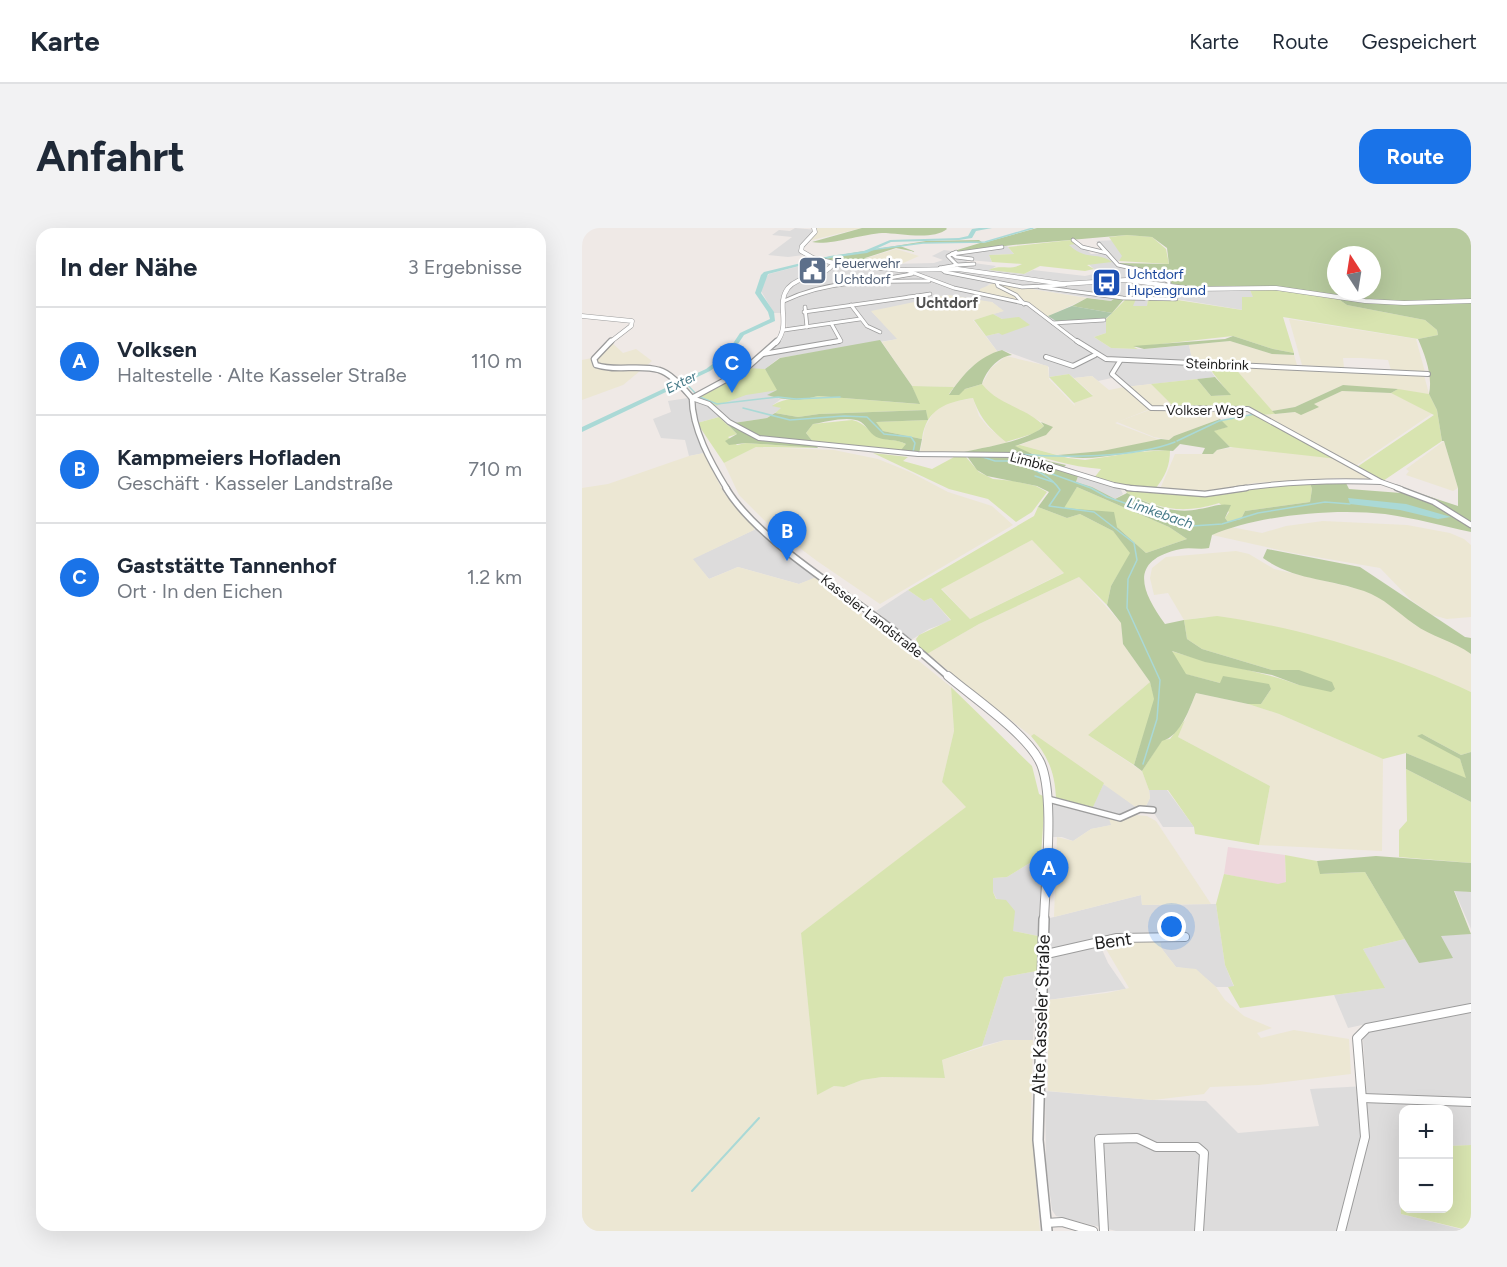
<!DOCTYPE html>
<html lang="de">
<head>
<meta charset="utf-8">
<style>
	body { margin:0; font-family:Figtree,sans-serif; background:#f2f2f3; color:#1f2937 }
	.controls { position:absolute; right:18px; bottom:18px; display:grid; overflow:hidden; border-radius:12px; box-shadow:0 6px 24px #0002 }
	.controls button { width:54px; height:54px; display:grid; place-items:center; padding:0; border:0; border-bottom:2px solid #e0e1e3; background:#fff; color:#1f2937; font:30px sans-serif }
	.compass { position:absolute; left:745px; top:18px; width:54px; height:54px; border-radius:50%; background:#fff; box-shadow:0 6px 24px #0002; rotate:348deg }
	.you { position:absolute; left:590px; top:699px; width:21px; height:21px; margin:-15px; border:4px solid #fff; border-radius:50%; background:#1a73e8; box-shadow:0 0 0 9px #1a73e833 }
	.badge { display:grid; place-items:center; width:39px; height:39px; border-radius:50%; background:#1a73e8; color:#fff; font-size:20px; font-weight:700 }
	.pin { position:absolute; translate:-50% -50px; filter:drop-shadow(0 2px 3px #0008) }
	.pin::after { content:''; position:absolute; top:32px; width:21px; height:18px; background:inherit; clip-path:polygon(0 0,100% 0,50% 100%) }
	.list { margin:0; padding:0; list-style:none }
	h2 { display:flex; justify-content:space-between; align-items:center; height:78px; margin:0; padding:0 24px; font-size:26px }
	h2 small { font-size:20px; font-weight:400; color:#747a83 }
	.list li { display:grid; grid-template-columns:39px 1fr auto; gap:18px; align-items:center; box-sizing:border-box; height:108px; padding:0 24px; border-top:2px solid #e0e1e3 }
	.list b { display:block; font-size:22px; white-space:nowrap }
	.list p { margin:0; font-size:20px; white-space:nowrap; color:#747a83 }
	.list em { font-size:20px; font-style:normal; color:#747a83 }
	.map { position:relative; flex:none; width:889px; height:1003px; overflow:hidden; border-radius:18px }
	header { display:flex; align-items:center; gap:36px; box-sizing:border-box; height:84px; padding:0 30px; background:#fff; border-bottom:2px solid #e0e1e3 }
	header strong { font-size:28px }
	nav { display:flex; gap:33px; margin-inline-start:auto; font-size:21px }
	.intro { display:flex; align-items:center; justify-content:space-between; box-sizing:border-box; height:144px; padding:0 36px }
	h1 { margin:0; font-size:42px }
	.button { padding:15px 27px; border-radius:18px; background:#1a73e8; color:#fff; font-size:21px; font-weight:700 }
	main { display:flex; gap:36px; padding:0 36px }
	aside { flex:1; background:#fff; border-radius:18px; box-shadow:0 6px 24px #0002 }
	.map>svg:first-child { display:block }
	.residential { fill:#dddcdc }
	.commercial { fill:#eed7dc }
	.farmland { fill:#ece7d3 }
	.grass { fill:#d8e4b0; fill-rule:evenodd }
	.forest { fill:#b7ca9e; fill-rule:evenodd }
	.cemetery { fill:#adc6a9 }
	.water { fill:#aad9d6 }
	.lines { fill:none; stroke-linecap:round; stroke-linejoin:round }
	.stream-far1 { stroke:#aad9d6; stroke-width:1.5 }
	.stream { stroke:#aad9d6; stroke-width:2 }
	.river { fill:#aad9d6; fill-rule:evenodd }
	.minor-far4-casing { stroke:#9c9c9c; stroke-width:4.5 }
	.minor-far3-casing { stroke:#9c9c9c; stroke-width:6 }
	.minor-far2-casing { stroke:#9c9c9c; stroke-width:7 }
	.minor-far1-casing { stroke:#9c9c9c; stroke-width:8 }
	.minor-casing { stroke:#9c9c9c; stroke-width:10 }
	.tertiary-far4-casing { stroke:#9c9c9c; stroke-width:5 }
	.tertiary-far3-casing { stroke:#9c9c9c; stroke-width:7 }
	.tertiary-far2-casing { stroke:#9c9c9c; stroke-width:8 }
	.tertiary-far1-casing { stroke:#9c9c9c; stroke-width:10 }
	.tertiary-casing { stroke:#9c9c9c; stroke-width:12 }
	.minor-far4 { stroke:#fff; stroke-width:3 }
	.minor-far3 { stroke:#fff; stroke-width:4 }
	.minor-far2 { stroke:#fff; stroke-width:4.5 }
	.minor-far1 { stroke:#fff; stroke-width:5 }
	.minor { stroke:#fff; stroke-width:8 }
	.tertiary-far4 { stroke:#fff; stroke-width:4 }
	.tertiary-far3 { stroke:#fff; stroke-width:4.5 }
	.tertiary-far2 { stroke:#fff; stroke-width:5 }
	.tertiary-far1 { stroke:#fff; stroke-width:8 }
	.tertiary { stroke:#fff; stroke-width:9 }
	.labels { text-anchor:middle; stroke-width:5; stroke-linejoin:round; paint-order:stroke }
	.far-service-label { font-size:14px; fill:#4e5e75; stroke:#fff; text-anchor:start }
	.far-transit-label { font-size:14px; fill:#164399; stroke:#fff; text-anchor:start }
	.far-street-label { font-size:14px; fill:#1f1f1f; stroke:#fff }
	.far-water-label { font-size:14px; font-style:italic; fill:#467a88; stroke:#fff }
	.far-quarter-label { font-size:15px; font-weight:bold; fill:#525252; stroke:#fff }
	.near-street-label { font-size:18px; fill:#1f1f1f; stroke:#fff }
</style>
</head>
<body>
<header>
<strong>Karte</strong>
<nav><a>Karte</a><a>Route</a><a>Gespeichert</a></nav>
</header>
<div class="intro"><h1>Anfahrt</h1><a class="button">Route</a></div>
<main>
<aside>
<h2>In der Nähe<small>3 Ergebnisse</small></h2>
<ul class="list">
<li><span class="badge">A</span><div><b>Volksen</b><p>Haltestelle · Alte Kasseler Straße</p></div><em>110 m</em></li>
<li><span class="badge">B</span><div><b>Kampmeiers Hofladen</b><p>Geschäft · Kasseler Landstraße</p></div><em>710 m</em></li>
<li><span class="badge">C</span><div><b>Gaststätte Tannenhof</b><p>Ort · In den Eichen</p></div><em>1.2 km</em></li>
</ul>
</aside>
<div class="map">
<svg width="889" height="1003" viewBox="0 0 889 1003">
	<rect width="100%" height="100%" fill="#efe9e6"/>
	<g class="residential">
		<polygon points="213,0 235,2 231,9 220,16 222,27 206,29 186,27 210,9 190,7 197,2 208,3"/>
		<polygon points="533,12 542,27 537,33 532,34 571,45 593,56 668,62 672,70 660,69 661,82 594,71 566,71 565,78 550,78 553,72 534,70 529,73 412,55 405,57 447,76 465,89 490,78 530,85 524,91 524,105 512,109 529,120 562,121 607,117 611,136 624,136 633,149 543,159 534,149 516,153 510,148 492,150 487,146 467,149 467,139 420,122 415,123 404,108 417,105 420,91 411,86 421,83 410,74 290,84 316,111 197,130 183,141 196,162 186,167 199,171 191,177 200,180 185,190 145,196 137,189 111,196 122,225 107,228 103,212 79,210 71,191 89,184 86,173 119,168 143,156 186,125 200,110 205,101 203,85 192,85 179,63 180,55 187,46 237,33 288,31 309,36 352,35 361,32 350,28 362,22 377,24 425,18 432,26 407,27 410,34 386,32 384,34 414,38 408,42 442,46 451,42 503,48 521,44 512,41 484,16 499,15 509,26 528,25 514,13"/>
		<polygon points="496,248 538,260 541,266 533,271 525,268 510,259 494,254"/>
		<polygon points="176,300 236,349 217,356 156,339 127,351 110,331"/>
		<polygon points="326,362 342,373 349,370 369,393 347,401 329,412 294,383"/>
		<polygon points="522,555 555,580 564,578 568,570 567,562 585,562 612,599 581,599 572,585 557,583 539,592 527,589 530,597 509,601 491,613 480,609 469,609 469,575 509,582"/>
		<polygon points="459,628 461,628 456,708 431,703 411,664 411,650 425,649"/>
		<polygon points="872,662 889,664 889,702 889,701"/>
		<polygon points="559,667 560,677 634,676 643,737 652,759 634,759 614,742 594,739 580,721 536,712 518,717 526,735 544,761 466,772 468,690"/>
		<polygon points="889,706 889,917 867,918 866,882 822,882 821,919 817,920 819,986 886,1003 534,1003 474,988 470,982 464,936 463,863 571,872 624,873 656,905 737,898 728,861 784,858 780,797 766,800 752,767 802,760 781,721 823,711 837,735 859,707"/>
		<polygon points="455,743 451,812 423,812 400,818 422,749"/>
	</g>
	<polygon class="commercial" points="646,619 703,627 704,654 696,657 642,646"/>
	<g class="farmland">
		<polygon points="234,0 280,0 226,13 235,5"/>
		<polygon points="314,21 337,28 319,36 285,30"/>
		<polygon points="412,55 418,60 416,57 419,56 505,70 465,89 432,65 440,73 397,65 398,61"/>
		<polygon points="366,67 410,74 422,83 391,92 415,123 388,140 372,159 330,158 300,114 315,111 289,83"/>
		<polygon points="707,91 834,111 843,144 809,142 806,132 779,130 761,130 762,140 720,137"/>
		<polygon points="648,113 690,126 712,127 715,137 713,138 842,147 847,166 761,157 713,179 690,183 650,137 611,135 607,117"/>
		<polygon points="29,114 41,125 54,121 70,133 41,157 0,172 0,132 15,129"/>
		<polygon points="424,128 466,138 467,151 493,178 492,175 511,167 492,150 510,148 527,162 542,159 568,181 533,195 578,212 520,223 476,227 438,217 463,207 470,199 426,177 405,163 400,156 409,140"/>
		<polygon points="569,156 594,181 570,180 543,159"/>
		<polygon points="760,163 809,165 851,185 772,239 792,252 757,250 673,255 623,265 578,261 593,226 631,226 635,222 653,219 758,230 682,187 713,184 736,179 731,176"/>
		<polygon points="391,170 397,188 406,199 425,215 382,224 338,224 343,199 353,182 366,175"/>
		<polygon points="570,181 630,181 638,191 592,208 587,212 572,209 535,194"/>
		<polygon points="862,213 876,260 871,263 824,247 827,243 824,241"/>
		<polygon points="174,219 252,222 296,231 328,244 366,264 410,278 431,297 298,376 235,333 186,296 157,267 142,235"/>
		<polygon points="122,225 142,265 172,299 172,302 111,331 127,351 156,339 217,356 234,349 369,459 372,503 360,554 385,579 219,705 235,866 252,858 262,859 280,852 300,849 363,850 360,832 423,812 451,812 449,889 458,1003 0,1003 0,260 26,256 107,228"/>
		<polygon points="741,293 825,297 868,305 882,311 889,317 889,389 865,391 850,387 829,372 798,340 711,325 630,307 649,299 680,305 704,298"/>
		<polygon points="450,312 483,344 388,391 359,360"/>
		<polygon points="654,323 667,326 692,341 781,362 799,370 833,397 879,418 889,426 889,464 836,442 728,408 624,389 602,392 586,365 572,367 568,350 570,340 584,329"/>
		<polygon points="497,349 539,395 541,416 568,454 506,507 560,543 567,562 568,570 564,578 555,580 452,507 449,508 345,426 397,396"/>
		<polygon points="614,465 666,476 697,486 801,531 800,623 677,617 688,558 596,509"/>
		<polygon points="554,587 565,588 574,593 629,676 560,677 559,667 472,689 475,609 491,613 509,601 529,597 526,588 539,592"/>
		<polygon points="536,712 578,713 580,721 594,739 614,741 634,759 643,772 662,788 690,800 675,805 679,810 712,802 767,811 769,846 677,857 628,859 622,866 571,872 466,863 466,772 525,765 547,760 524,721 523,715"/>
	</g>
	<g class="grass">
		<polygon points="545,7 570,9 584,21 587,36 537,33 540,28 527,9"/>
		<path d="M489,12L494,16L487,17C506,34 515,23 530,34L505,37L512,41L503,43L458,38L442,46L407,42C418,36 429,43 440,36L410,34L407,27L432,26L426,19Z"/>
		<polygon points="683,61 755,70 765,77 843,92 855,102 856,107 836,111 701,89 712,125 691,121 651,108 552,119 556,121 529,120 512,109 524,105 524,91 544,71 554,71 551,78 565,78 566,71 589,71 660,82 660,69 671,69 668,62"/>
		<polygon points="411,86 420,91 437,89 448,97 420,107 417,105 404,108 392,92"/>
		<polygon points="624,136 650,137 693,186 679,187 667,181 595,182 569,156 615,151 629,168 648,167"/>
		<polygon points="166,140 183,141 196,162 164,167 134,178 119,168 143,156"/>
		<polygon points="487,146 511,168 492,175 467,149"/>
		<path d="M400,156C416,177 445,180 462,198L453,205L424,214C407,200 398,190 391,170C364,174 344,181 340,211L301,203L293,194L345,192L344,182L237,186L216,189L193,185L199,180L190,178C204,168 220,172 236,168L337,176L330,158L372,159L367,166Z"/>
		<polygon points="816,161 847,166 855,182 860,213 801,253 775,239 852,187 809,165"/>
		<polygon points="674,186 756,231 648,219 631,203 645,199 637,193"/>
		<polygon points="137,189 155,206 146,209 155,217 164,215 236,220 174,219 142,235 115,195"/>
		<path d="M270,192C283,194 289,207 300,210C310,213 316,211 325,217L319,222L232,215L224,205L231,196Z"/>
		<path d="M438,217L486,230L503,232L556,224L588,222C588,238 583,249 573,261L535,257L512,250L519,241C487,238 461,231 432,218Z"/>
		<polygon points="291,225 326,229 321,233 350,241 374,228 383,228 397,244 411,251 432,253 454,258 465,264 450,284 434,294 406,271 367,261"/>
		<path d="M728,255L730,261L728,274L663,283L659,291L646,294L643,290L647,284L637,275C602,286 578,282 545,265L543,261L612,267Z"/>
		<polygon points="495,259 587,299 605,311 564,325 535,299 481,280"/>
		<path d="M456,279L485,290L498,286L531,303L549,325L529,358L525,377L497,349L397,396L345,426L337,419L334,411L337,407L369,392L349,370L342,373L326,362L452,288ZM450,312L482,345L388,391L359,361Z"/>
		<path d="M635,388C720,400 811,428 889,464V524L879,527L840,506L878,531L885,551L824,525L801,531L697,486L666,476H679L689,461L638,455L603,446L589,423C631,437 675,441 717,457V442H690L620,421L605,411L602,392Z"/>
		<polygon points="568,454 573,472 552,537 506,507"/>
		<polygon points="369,459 450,538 457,566 463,569 459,628 425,649 411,650 411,664 414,671 424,672 433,683 431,703 456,708 455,743 422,749 400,818 360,832 363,850 300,849 280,852 262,859 252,858 235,867 219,705 384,579 360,554 372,503"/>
		<polygon points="603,492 596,509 688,558 677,617 613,606 612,599 586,562 567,562 560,543 580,512 588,511"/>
		<path d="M452,506L522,555L511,579L474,571C473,544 466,528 449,508Z"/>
		<polygon points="824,541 889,574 889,635 817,629 817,602 825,593"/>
		<polygon points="703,627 735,633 739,646 783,644 823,711 781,721 803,760 658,780 646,759 652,758 643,737 634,676 642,646 696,656 704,654"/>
		<polygon points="889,917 889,1003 819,986 817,919 821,919 822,980 866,980 867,918"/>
	</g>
	<g class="forest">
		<path d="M280,0H364L365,1C350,13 318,5 300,5C281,6 246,18 230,14Z"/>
		<path d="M455,0H889V304C861,298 832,290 803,286C752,280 677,287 630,307L627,320C618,322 608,319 599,321C546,332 559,363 583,396L602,392L605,411L620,421L690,442H717L750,454L753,461L749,464L717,457L690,447L623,434L590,423L604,446L638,455L641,448L687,456L689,461L679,476H666L614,465C607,481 599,508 580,513L560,543L552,537L572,471L568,454L541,416L539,395L525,377L529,358L548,325L531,303L498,286L485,290L456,279L467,264L455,258L405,248L395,242L382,224C404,219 446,213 462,198L459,194L471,199L464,207L433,218L466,233L484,237L479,242L496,248L494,254L510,259L533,271L545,265C566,276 593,287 617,281C630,279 637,275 649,277L643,290L646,294L659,291L663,283L728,274L730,261L728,255L763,253L767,261L819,265L803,257L806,255L876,278V260L862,213H860L855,182L847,166C851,148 843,127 836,111L856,107L855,102L843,92L765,77L755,70L683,61H615L594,58L576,47L535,35L587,36L585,20L570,9L545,7L431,17L377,24L372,23L398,15H339L318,18L334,24L314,20L283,30L315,37C290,39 263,37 239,30L344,13L397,12L401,15ZM754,27H790V63H754ZM495,259L587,299L605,311L564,325L535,299L532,284L482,280Z"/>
		<polygon points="505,70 529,73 533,70 543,70 530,85 490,78"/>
		<polygon points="651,108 691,121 712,125 712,127 690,126 648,113 562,121 551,118 643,111"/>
		<path d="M298,112L330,158L338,176L236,168C219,173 203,173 185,167L195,162L183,141L198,130Z"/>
		<path d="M420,122L430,127C415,129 404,143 400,156L383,161L377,167H367C380,147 397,128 420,122Z"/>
		<polygon points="633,149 649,167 629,168 615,151"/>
		<polygon points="761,157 816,161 809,165 760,163 732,176 737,179 719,187 713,184 693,186 690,183 713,179"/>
		<path d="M344,182L346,192L294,194L301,203L340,211L337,226L319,222L324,216C315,211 307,213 297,210C288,207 286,199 279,194C267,187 244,194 231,196L224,205L236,220L164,215L147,217L143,213L155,206L145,196L185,190L193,185L216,189L237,186Z"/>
		<path d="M638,191L646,199L632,203L648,219L635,222L631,226H620L623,220L598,216L591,223C552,218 515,237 476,227L520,223L579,211L587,212L592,208Z"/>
		<path d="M685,321L778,339L883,409L889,410V426C872,413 849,409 832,396C815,384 802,370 782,363C749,351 711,352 681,330Z"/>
		<polygon points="840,506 879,527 889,524 889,574 824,541 824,525 884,550 878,531 835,508"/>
		<polygon points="794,628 889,635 889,664 872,663 889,706 859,708 871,730 837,735 783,644 738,646 735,633"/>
	</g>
	<polygon class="cemetery" points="490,78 530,85 523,91 474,93 466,88"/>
	<polygon class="water" points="766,270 824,276 869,289 856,291 818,282 768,276"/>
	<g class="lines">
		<g class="stream-far1">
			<polyline points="288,22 341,15 403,14 451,0"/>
			<polyline points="101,152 114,166"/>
			<polyline points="118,169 135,176 196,169 214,171 258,169"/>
			<polyline points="161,180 208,192 262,188 285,189 302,206 329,209 333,215 331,224"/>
			<polyline points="595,213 637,193 673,186"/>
			<polyline points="390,225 426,225"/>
			<path d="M437,226C481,230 552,230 593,214"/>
			<polyline points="398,228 413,233 434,233 509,260 525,269 610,298 640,296 676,285 743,274 768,276"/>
			<path d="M429,233C447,240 467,245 478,262L467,278L512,284L552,315L555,332L546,351L545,380L578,452L575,491L561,536"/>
			<polyline points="453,248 471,254"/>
		</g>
		<polyline class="stream" points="110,963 177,890"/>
		<polygon class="river" points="397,0 410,0 394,3 390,10 377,12 309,14 285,25 248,30 186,46 179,65 192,84 193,93 162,107 148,128 128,143 0,204 0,199 124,141 144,126 158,105 188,91 186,84 173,65 179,47 182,44 248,28 282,23 308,12 377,10 386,8 390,1"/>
		<defs>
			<g id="minor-far4">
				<polyline points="491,12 500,19 525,25"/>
				<polyline points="517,16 536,37 572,45 587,54 587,58"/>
				<polyline points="370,26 420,19"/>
				<polyline points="370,26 374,29 390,31"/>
				<polyline points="375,37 392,36"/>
				<polyline points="358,40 363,44 440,59 483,57"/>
				<polyline points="358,40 375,37 366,28 374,24"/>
				<polyline points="324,42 372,60 446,76 497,115"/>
				<polyline points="307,50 330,46"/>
				<polyline points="415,55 416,58 434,67 442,76"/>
				<polyline points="458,59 541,70 594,71"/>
				<polyline points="335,68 348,66"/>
				<path d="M202,73C248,51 297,53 347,53"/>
				<polyline points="269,77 285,98 298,104"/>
				<polyline points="223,79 225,99"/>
				<polyline points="222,84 335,68 326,69"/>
				<polyline points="471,95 522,92"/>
				<polyline points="202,102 278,91"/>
				<polyline points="248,115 259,113 249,95"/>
			</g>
			<g id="minor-far3">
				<polyline points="495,113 524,131 846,146"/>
				<polyline points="181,126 257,113"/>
				<polyline points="464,129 491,138 513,127"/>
				<polyline points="538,133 530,146 569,180 666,181 799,254 819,261"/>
				<polyline points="110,170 127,176 147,194 177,210 336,226 435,227 532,257 554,261"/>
				<path d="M654,261C702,254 750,252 799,254"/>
			</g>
			<g id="minor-far2">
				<polyline points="546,260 623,266 664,260"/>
				<polyline points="815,260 852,274 889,297"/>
			</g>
			<polyline id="minor-far1" points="466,571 538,590 558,581 571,582"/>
			<g id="minor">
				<polyline points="460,727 535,710 603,709"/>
				<polyline points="781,870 889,874"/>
				<polyline points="464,995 480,994 511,1003"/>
				<polyline points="522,1003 517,911 555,910 574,919 615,919 622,925 617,1003"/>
				<polyline points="759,1003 783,909 775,810 785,800 889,780"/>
			</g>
			<g id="tertiary-far4">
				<polyline points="232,0 233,4 220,18 219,23 231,30 252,35 317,42 376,41 481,56 544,52 611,61 694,60 783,73 822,75 889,73"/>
				<polyline points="0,88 50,93 49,98 27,115"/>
				<path d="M194,115C210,96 193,77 206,60C218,46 241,51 252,35"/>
			</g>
			<g id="tertiary-far3">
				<path d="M29,113L12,131L14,137C34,144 57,136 77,142C89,145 102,161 110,170C110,201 129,235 145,261"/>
				<polyline points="110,170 162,142 195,113"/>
			</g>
			<path id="tertiary-far2" d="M144,260C173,309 255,359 301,394C324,411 346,431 368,450"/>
			<path id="tertiary-far1" d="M366,448C392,470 442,504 457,532C474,562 463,655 462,692"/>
			<polyline id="tertiary" points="462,691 456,912 465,1003"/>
		</defs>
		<use href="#minor-far4" class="minor-far4-casing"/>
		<use href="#minor-far3" class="minor-far3-casing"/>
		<use href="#minor-far2" class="minor-far2-casing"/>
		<use href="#minor-far1" class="minor-far1-casing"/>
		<use href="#minor" class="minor-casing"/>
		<use href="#tertiary-far4" class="tertiary-far4-casing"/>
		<use href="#tertiary-far3" class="tertiary-far3-casing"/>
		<use href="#tertiary-far2" class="tertiary-far2-casing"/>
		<use href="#tertiary-far1" class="tertiary-far1-casing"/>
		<use href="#tertiary" class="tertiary-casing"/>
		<use href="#minor-far4" class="minor-far4"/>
		<use href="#minor-far3" class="minor-far3"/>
		<use href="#minor-far2" class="minor-far2"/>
		<use href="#minor-far1" class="minor-far1"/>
		<use href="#minor" class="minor"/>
		<use href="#tertiary-far4" class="tertiary-far4"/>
		<use href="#tertiary-far3" class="tertiary-far3"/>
		<use href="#tertiary-far2" class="tertiary-far2"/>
		<use href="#tertiary-far1" class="tertiary-far1"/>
		<use href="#tertiary" class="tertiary"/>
	</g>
	<defs>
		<symbol id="civic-square" viewBox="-11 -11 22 22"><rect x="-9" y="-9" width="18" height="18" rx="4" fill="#5c6f8a" stroke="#fff"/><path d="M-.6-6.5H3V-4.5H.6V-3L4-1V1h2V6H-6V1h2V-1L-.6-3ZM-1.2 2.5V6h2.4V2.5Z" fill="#fff"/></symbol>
		<symbol id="bus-square" viewBox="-11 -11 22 22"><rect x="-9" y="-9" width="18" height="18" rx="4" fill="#1a4fb4" stroke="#fff"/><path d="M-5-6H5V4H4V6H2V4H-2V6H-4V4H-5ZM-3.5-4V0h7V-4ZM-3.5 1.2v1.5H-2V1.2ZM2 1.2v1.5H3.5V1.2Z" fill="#fff"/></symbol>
	</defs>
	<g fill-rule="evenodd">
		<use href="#civic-square" x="214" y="26" width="33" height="33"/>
		<use href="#bus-square" x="508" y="38" width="33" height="33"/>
	</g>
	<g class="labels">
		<g class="far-service-label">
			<text x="252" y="40">Feuerwehr<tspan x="252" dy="16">Uchtdorf</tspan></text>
		</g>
		<g class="far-transit-label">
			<text x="545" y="51">Uchtdorf<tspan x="545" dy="16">Hupengrund</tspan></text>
		</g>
		<g class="far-street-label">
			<text transform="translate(635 136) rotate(2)" y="5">Steinbrink</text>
			<text x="623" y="187">Volkser Weg</text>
			<text transform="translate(450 234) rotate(15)" y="5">Limbke</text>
			<text transform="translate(290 388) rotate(38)" y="5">Kasseler Landstraße</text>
		</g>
		<g class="far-water-label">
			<text transform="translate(99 154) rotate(-26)" y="5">Exter</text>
			<text transform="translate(578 285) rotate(19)" y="5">Limkebach</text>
		</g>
		<g class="far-quarter-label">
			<text x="365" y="80">Uchtdorf</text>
		</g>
		<g class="near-street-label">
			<text transform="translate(531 713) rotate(-8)" y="6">Bent</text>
			<text transform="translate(459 787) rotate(-88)" y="6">Alte Kasseler Straße</text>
		</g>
	</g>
</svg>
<div class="controls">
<button>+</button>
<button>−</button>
</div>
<svg class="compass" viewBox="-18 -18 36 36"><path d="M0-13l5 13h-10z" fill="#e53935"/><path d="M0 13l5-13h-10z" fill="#747a83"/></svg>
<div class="you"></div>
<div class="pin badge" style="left:467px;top:670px">A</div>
<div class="pin badge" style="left:205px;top:333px">B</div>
<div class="pin badge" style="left:150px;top:165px">C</div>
</div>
</main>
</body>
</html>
